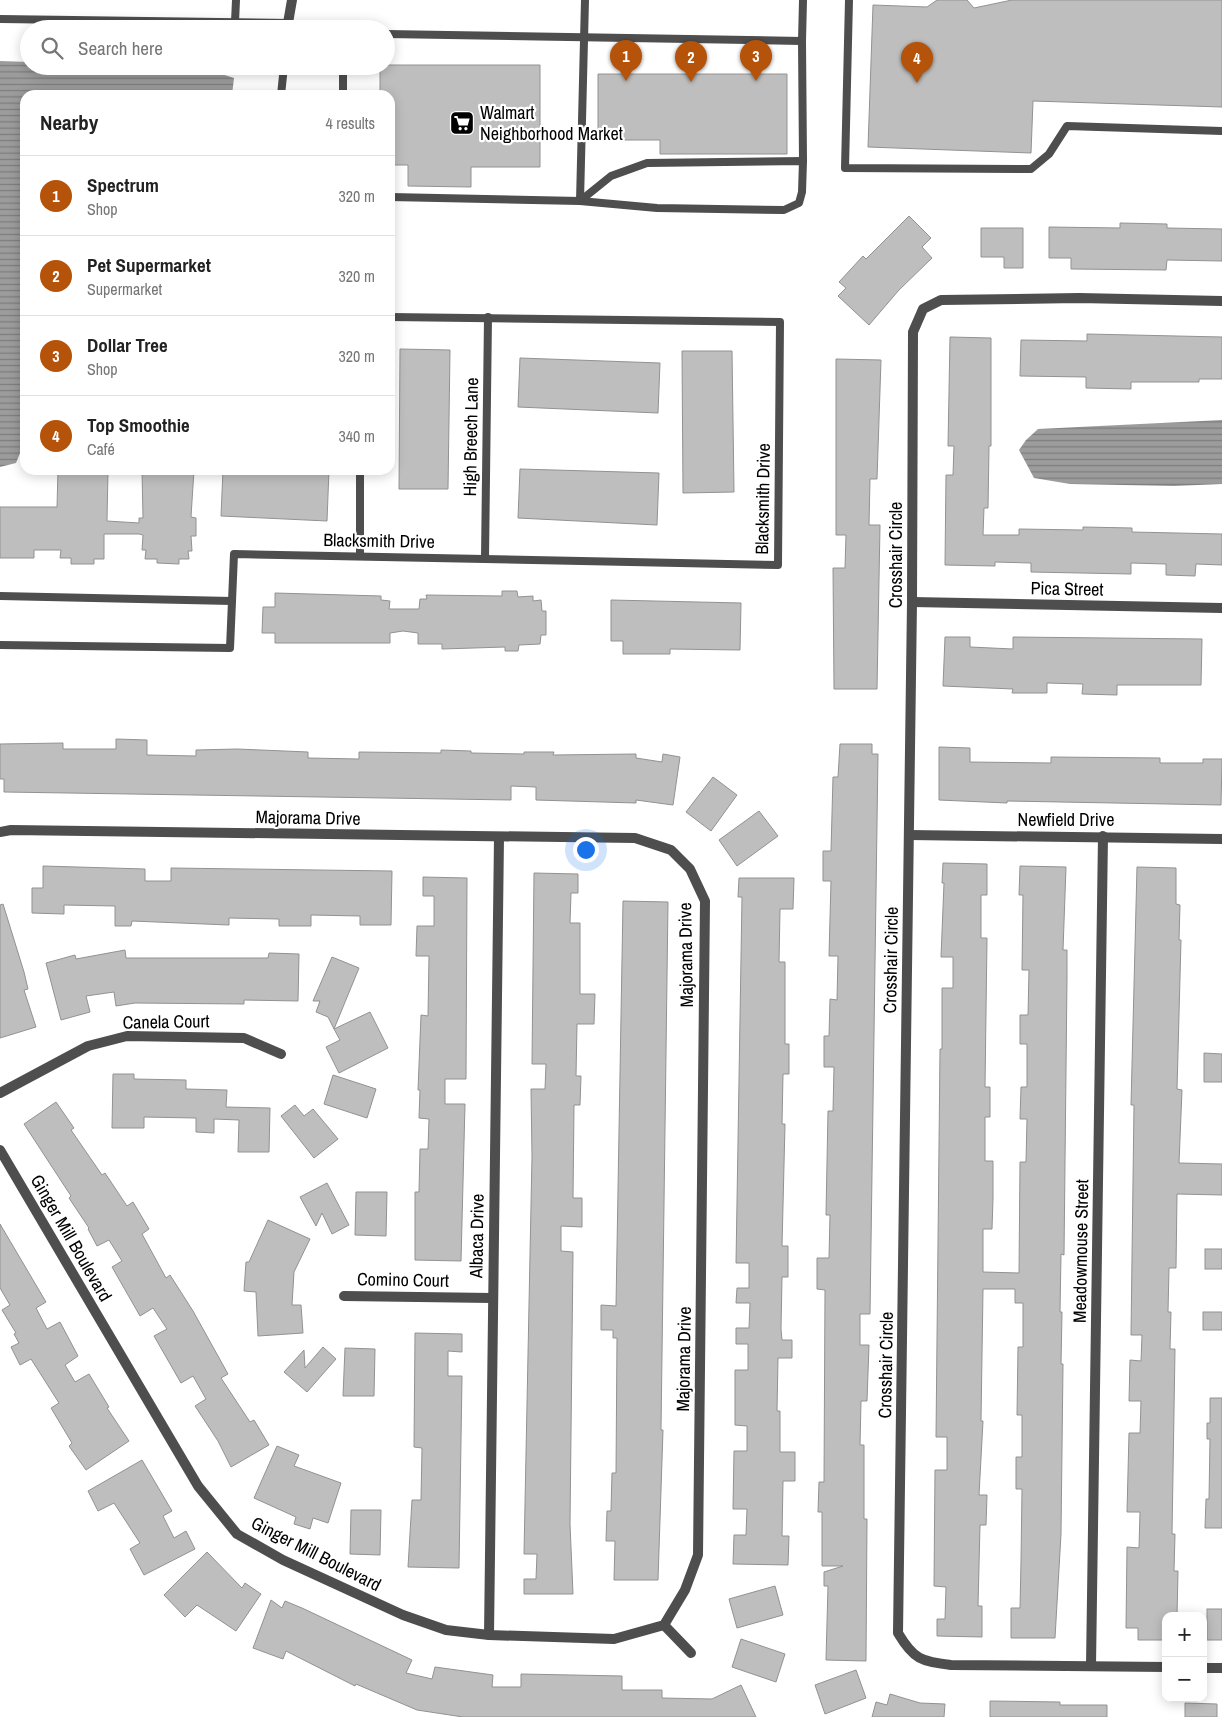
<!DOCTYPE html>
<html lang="en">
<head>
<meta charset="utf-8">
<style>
	body { margin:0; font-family:"Archivo Narrow",sans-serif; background:#f6f6f6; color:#222 }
	.controls { position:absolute; right:15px; bottom:15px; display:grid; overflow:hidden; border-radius:10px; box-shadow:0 2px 12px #0003 }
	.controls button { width:45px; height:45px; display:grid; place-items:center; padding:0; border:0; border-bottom:1px solid #e0e0e0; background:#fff; color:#222; font:25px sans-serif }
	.you { position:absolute; left:585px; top:849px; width:18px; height:18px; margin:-12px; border:4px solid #fff; border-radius:50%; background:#1a73e8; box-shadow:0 0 0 8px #1a73e833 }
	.badge { display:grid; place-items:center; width:32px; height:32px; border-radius:50%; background:#b45309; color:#fff; font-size:16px; font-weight:700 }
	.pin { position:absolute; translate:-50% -41px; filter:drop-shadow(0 1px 2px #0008) }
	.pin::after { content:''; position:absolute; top:26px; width:18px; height:15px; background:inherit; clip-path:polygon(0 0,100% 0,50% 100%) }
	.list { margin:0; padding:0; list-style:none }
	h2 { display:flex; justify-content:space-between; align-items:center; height:65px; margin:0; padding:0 20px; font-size:21px }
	h2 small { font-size:16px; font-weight:400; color:#767676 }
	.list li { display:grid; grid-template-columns:32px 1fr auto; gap:15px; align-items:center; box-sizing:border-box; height:80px; padding:0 20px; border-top:1px solid #e0e0e0 }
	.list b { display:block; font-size:19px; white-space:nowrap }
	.list p { margin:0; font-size:16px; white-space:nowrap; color:#767676 }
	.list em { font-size:16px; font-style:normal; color:#767676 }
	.icon { flex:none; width:28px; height:28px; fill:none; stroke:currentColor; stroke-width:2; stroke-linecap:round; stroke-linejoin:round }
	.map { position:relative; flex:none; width:1222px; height:1717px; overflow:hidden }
	.search { position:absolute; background:#fff; box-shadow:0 2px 12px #0003; left:20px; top:20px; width:375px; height:55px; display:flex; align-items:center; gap:12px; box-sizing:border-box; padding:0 18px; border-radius:28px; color:#767676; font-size:19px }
	.panel { position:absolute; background:#fff; box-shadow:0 2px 12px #0003; left:20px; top:90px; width:375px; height:385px; border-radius:15px }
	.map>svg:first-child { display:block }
	.water { fill:url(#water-rules) }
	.building { fill:#bebebe; stroke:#929292 }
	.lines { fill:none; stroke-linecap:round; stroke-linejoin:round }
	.service { stroke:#4e4e4e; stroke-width:8 }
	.minor { stroke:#4e4e4e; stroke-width:10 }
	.labels { text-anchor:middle; stroke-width:4.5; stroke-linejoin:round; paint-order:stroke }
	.poi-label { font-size:18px; fill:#000; stroke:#fff; text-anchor:start }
	.street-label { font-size:18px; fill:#000; stroke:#fff }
</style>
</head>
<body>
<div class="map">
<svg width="1222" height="1717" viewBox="0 0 1222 1717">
	<defs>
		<pattern id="water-rules" width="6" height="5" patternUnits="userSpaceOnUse" patternTransform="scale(1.25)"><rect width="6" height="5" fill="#9c9c9c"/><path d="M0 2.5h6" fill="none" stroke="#7d7d7d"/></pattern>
	</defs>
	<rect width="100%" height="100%" fill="#fff"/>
	<g class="water">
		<polygon points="0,61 29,62 29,66 200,67 234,78 232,95 25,95 25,441 16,463 0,467"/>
		<polygon points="1222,420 1222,484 1174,486 1070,484 1034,478 1019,450 1026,440 1038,429"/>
	</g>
	<g class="building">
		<polygon points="937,0 967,0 974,8 1012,0 1222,0 1222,107 1033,101 1031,153 868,147 873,5 927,7"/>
		<polygon points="386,65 540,65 540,167 471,167 471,187 408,186 408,165 390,165 390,95 380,95 380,66"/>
		<polygon points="598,74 787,74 787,154 660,154 660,140 598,140"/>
		<polygon points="909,216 931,238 922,247 932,258 899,290 869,325 838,296 846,288 839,282 863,256 866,259"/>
		<polygon points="1120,223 1167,224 1167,228 1222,229 1222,261 1167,260 1166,270 1071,269 1071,258 1049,258 1049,227 1120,228"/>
		<polygon points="981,228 1023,228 1023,268 1004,268 1004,257 981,257"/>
		<polygon points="1087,334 1222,337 1222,379 1199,379 1199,382 1131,382 1131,389 1086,388 1086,377 1020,376 1021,340 1087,341"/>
		<polygon points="950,337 991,338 991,446 989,446 988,508 984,508 983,535 1019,535 1019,529 1083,530 1083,527 1132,528 1132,532 1222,534 1222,565 1196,564 1195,576 1166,575 1166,564 1131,563 1131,574 1031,572 1031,563 995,562 995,566 945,565 946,475 953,475 954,446 948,446"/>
		<polygon points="400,349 450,350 448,489 399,489"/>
		<polygon points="682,351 732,351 734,492 683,493"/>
		<polygon points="520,358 660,363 658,413 518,407"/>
		<polygon points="836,359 881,360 877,479 870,479 869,525 880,525 877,689 834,689 833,568 845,568 846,535 836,535"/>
		<polygon points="520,469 659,473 657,525 518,518"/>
		<polygon points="58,470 108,470 107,521 139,523 139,518 143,518 142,470 194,470 191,517 196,518 196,536 191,536 192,551 188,551 189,559 179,559 179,564 157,563 157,559 145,559 146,550 142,550 143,535 139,534 104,534 104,559 94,559 94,564 71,564 71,558 60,558 61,550 34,550 34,558 0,558 0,507 57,507"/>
		<polygon points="223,470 329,470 327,521 221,516"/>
		<polygon points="502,591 517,591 518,597 533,596 533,601 541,600 542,611 546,611 546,635 541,635 540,644 519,645 518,651 505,651 505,647 442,649 442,644 418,644 418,633 403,631 390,633 390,643 275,643 275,633 262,633 263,607 275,607 275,593 381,596 381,600 390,601 389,609 419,609 420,599 427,599 426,595 502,596"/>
		<polygon points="611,600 741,603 740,650 670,649 670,654 623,654 623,641 611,641"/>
		<polygon points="945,637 970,637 970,647 1013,649 1013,637 1202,639 1201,685 1117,685 1117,695 1082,694 1083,684 1047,683 1047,693 1012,693 1013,689 943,686"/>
		<polygon points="116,739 147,740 147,755 196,756 196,750 237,749 308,752 308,758 359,759 359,752 441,753 441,750 471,751 471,753 524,754 524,752 554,752 553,755 636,754 636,758 662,762 663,754 680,757 673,805 636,800 636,803 536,800 536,787 511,786 511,800 4,792 4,779 0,779 0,744 63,743 63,749 116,749"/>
		<polygon points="840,744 872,744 872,754 878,754 870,1314 860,1314 860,1345 869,1345 867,1401 861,1401 860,1445 864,1445 864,1519 867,1519 866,1661 826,1660 828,1586 824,1586 824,1572 843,1566 822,1566 822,1512 818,1512 819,1482 824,1482 825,1290 817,1289 817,1258 829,1258 830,1215 826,1215 828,1111 833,1111 834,1067 824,1067 824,1036 829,1036 830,999 837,1000 838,956 829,956 831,881 823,881 823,851 831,851 833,777 838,777"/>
		<polygon points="939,747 970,748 970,762 1051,763 1051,757 1160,758 1160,763 1203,763 1203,759 1222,759 1221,805 1007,801 1007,803 939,800"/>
		<polygon points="713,777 737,795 711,831 686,812"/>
		<polygon points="759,811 778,836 737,866 719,840"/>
		<polygon points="943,863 987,864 987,895 981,895 981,938 987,938 985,1087 990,1087 990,1117 985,1117 985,1161 993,1161 993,1198 992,1229 983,1229 983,1272 1019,1273 1020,1162 1026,1162 1027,1119 1020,1119 1021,1087 1027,1087 1027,1044 1020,1044 1020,1015 1028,1015 1029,970 1022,970 1023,895 1019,895 1020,866 1066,867 1063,950 1067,950 1067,978 1065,1162 1064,1255 1061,1254 1060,1312 1062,1312 1061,1364 1063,1364 1061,1534 1055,1638 1011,1638 1011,1608 1020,1608 1021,1562 1022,1489 1016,1489 1016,1457 1022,1457 1022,1415 1017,1415 1018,1347 1023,1347 1023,1303 1015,1303 1015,1289 983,1289 981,1421 983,1421 979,1495 987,1495 986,1525 980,1525 978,1606 982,1606 982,1637 937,1636 937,1619 945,1619 946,1587 934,1586 935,1470 947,1470 947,1437 936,1437 940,1049 942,1049 942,988 953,988 953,957 941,957 944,883 942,883"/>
		<polygon points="43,866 145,869 145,881 171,881 171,868 392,871 391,925 360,925 360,916 311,915 311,926 279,926 279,919 229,918 229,925 132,921 131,926 115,926 115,906 64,905 64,914 32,913 32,888 43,888"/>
		<polygon points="1137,867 1176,868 1176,904 1180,905 1179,940 1181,940 1178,1052 1177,1089 1182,1090 1179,1163 1222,1164 1222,1195 1177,1194 1176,1268 1169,1268 1168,1312 1171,1312 1170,1349 1175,1349 1172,1534 1175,1534 1174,1571 1178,1571 1177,1616 1166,1616 1166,1640 1138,1640 1138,1628 1126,1628 1127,1547 1139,1548 1140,1512 1127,1512 1129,1433 1140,1433 1141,1401 1129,1401 1130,1360 1141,1361 1142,1335 1131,1335 1134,1105 1131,1105"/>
		<polygon points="534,873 578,874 578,893 571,893 570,923 580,923 580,994 595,994 594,1024 577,1024 576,1076 581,1076 580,1105 574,1105 573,1198 582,1198 582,1227 561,1226 561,1251 573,1252 570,1524 573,1594 524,1594 524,1579 536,1579 537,1554 524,1554 532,1156 531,1089 545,1089 546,1064 532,1064"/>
		<polygon points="423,877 467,878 466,1079 445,1079 445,1104 465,1104 461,1261 415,1260 415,1192 419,1192 420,1149 428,1149 429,1119 419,1118 420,1090 418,1090 421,1015 428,1016 429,956 416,956 417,926 434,926 434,896 423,896"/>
		<polygon points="739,878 794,878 793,909 780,909 779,962 785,962 785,1044 789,1044 789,1074 783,1074 782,1124 785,1124 782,1246 788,1246 788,1277 782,1277 781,1329 782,1340 792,1340 792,1358 778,1358 777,1411 780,1411 780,1452 795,1452 795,1481 783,1481 782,1536 789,1536 788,1565 733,1564 734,1535 746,1535 747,1509 733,1509 734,1451 747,1451 747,1426 735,1425 735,1370 748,1370 748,1344 736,1344 736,1328 749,1328 750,1303 736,1303 737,1288 749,1288 749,1263 736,1263 742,897 738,897"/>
		<polygon points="623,901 668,902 661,1430 663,1430 658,1580 614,1580 615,1541 606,1541 607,1511 611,1511 612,1473 616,1473 617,1338 613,1338 613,1330 601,1330 601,1305 616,1306"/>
		<polygon points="3,904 24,972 28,989 24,990 36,1027 0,1038 0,905"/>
		<polygon points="125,950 126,958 268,958 269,953 299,954 298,1001 244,1000 244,1004 135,1003 116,1006 114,992 86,996 90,1012 61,1020 46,963 75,955 76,959"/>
		<polygon points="332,957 359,968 334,1029 328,1017 316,1012 320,1001 313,1001"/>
		<polygon points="370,1012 388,1048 339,1073 326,1047 340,1040 334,1029"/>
		<polygon points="1204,1053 1222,1054 1222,1082 1204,1082"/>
		<polygon points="113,1074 134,1074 134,1079 186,1080 186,1089 227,1090 226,1107 270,1108 269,1152 238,1152 239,1120 214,1119 214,1133 196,1132 196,1118 144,1117 144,1128 112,1128"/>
		<polygon points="333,1075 376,1089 367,1118 324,1104"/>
		<polygon points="56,1102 74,1128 71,1130 102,1175 105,1173 127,1206 133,1202 149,1229 142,1234 166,1278 170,1275 193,1311 228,1374 221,1378 250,1422 254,1420 269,1445 231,1467 218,1441 195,1406 206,1399 193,1376 181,1383 154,1336 167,1329 153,1308 140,1316 112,1267 122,1261 109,1240 97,1246 88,1229 89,1228 69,1198 71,1196 24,1124"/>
		<polygon points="295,1105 304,1116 313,1109 338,1139 314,1158 281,1116"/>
		<polygon points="327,1183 349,1225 332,1234 322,1213 316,1226 300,1197"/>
		<polygon points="356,1192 387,1192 386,1236 355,1235"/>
		<polygon points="268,1220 310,1239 294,1272 292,1305 301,1305 303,1333 258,1336 256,1292 244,1291 246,1262 249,1262"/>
		<polygon points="0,1224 46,1302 36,1308 47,1329 60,1322 78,1356 65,1365 75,1382 89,1374 109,1407 107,1408 129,1441 86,1470 69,1446 72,1443 51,1408 59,1403 31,1359 20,1365 11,1347 19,1343 14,1334 16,1333 2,1310 10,1305 0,1288"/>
		<rect x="1205" y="1249" width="17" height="20"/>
		<rect x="1203" y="1312" width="19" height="18"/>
		<polygon points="415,1333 462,1334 462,1352 448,1351 448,1376 462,1376 459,1568 408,1567 412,1500 421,1500 422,1448 414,1447"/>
		<polygon points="323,1347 336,1359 307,1392 284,1372 304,1350 305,1368"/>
		<polygon points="345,1348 375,1349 374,1396 343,1396"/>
		<polygon points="1210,1398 1222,1398 1222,1528 1205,1528 1206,1499 1209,1499 1210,1439 1207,1439 1207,1423 1210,1423"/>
		<polygon points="277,1446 299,1455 294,1466 341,1483 328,1523 313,1518 310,1529 294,1524 296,1517 254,1498"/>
		<polygon points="142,1460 172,1511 163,1516 174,1538 186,1531 195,1549 144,1575 130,1549 140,1543 114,1503 98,1511 88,1491"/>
		<polygon points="351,1510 381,1510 380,1555 350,1554"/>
		<polygon points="207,1552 242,1588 245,1583 261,1594 236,1631 197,1605 185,1617 164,1595"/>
		<polygon points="775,1586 783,1615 737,1628 729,1599"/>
		<polygon points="271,1600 282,1608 285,1601 302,1608 412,1660 406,1673 432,1679 435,1667 493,1675 492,1687 521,1687 521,1674 622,1676 622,1690 662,1690 662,1698 712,1699 741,1685 756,1717 463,1717 417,1710 356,1684 355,1686 286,1651 283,1659 253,1648"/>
		<rect x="1207" y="1609" width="15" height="31"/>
		<polygon points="741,1639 785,1654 776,1682 732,1667"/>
		<polygon points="856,1670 866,1698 825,1714 815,1685"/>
		<polygon points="890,1694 920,1703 945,1704 944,1717 872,1717 876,1702 887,1705"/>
		<polygon points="990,1701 1060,1702 1060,1705 1107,1705 1107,1717 990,1717"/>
		<polygon points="1185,1703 1217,1704 1217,1717 1185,1717"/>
	</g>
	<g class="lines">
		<g class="service">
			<polyline points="849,0 845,168 1031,169 1049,154 1067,126 1222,131"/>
			<polyline points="0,19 288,23 309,29"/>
			<polyline points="235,22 236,0"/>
			<polyline points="386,34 802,41 803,0"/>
			<polyline points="802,41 803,161"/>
			<polyline points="281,95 284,66"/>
			<polyline points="343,95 343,66"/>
			<polygon points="803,161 802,192 799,203 784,210 657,208 580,201 611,176 647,163"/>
			<polyline points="390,197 580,201 585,0"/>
			<polyline points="360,470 360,556"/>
			<polyline points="485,558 488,317"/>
			<polyline points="0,596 232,601"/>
			<polyline points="0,645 230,648 234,554 778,565 780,322 390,317"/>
		</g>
		<g class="minor">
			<polyline points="288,23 292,0"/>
			<polyline points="912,602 1222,608"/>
			<polyline points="0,832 11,830 635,838 671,850 690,869 705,901 698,1555 685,1590 664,1625 614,1639 489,1635 446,1630 403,1615 283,1560 237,1534 198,1486 0,1150"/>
			<polyline points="909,835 1222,839"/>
			<polyline points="0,1093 88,1046 127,1036 244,1038 281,1054"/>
			<polyline points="344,1296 492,1298"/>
			<polyline points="664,1625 691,1653"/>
			<polyline points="489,1635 499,837"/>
			<polyline points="1091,1666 1103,836"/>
			<path d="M1166,1667L951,1665C921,1661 914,1660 898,1633L912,602L913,332L923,309L941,300L1079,298L1222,301"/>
			<polyline points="1203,1668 1222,1668"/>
		</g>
	</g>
	<defs>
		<symbol id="supermarket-square" viewBox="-11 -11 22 22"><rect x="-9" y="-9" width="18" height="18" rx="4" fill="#000" stroke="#fff"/><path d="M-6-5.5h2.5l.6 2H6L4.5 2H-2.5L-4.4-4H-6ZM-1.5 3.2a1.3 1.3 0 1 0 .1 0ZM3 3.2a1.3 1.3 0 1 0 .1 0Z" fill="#fff"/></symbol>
	</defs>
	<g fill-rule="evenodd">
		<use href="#supermarket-square" x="448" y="109" width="28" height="28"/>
	</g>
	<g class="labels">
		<g class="poi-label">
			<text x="480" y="119">Walmart<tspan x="480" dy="21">Neighborhood Market</tspan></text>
		</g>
		<g class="street-label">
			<text transform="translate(471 437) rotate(-89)" y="6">High Breech Lane</text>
			<text transform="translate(763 499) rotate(-89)" y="6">Blacksmith Drive</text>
			<text transform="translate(379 541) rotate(1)" y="6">Blacksmith Drive</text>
			<text transform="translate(896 555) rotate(-90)" y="6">Crosshair Circle</text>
			<text transform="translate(1067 589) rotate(1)" y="6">Pica Street</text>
			<text transform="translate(308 818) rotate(1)" y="6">Majorama Drive</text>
			<text x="1066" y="826">Newfield Drive</text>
			<text transform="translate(686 955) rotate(-91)" y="6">Majorama Drive</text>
			<text transform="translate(891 960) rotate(-89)" y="6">Crosshair Circle</text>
			<text transform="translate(166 1022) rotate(-1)" y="6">Canela Court</text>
			<text transform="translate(477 1236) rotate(-89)" y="6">Albaca Drive</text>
			<text transform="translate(71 1238) rotate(60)" y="6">Ginger Mill Boulevard</text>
			<text transform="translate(1081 1251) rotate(-89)" y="6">Meadowmouse Street</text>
			<text transform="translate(403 1280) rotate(1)" y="6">Comino Court</text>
			<text transform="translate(684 1359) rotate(-89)" y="6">Majorama Drive</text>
			<text transform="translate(886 1365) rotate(-89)" y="6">Crosshair Circle</text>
			<text transform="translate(316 1554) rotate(27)" y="6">Ginger Mill Boulevard</text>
		</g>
	</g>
</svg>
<div class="controls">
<button>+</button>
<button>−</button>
</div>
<div class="you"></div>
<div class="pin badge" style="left:626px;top:81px">1</div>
<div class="pin badge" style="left:691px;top:82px">2</div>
<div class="pin badge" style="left:756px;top:81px">3</div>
<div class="pin badge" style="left:917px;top:83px">4</div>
<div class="search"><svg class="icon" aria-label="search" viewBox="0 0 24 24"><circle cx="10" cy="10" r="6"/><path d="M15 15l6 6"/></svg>Search here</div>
<section class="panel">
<h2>Nearby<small>4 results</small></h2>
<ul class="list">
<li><span class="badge">1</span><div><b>Spectrum</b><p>Shop</p></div><em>320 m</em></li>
<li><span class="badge">2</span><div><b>Pet Supermarket</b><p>Supermarket</p></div><em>320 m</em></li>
<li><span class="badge">3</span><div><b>Dollar Tree</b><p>Shop</p></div><em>320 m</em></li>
<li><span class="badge">4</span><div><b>Top Smoothie</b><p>Café</p></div><em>340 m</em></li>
</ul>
</section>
</div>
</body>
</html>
